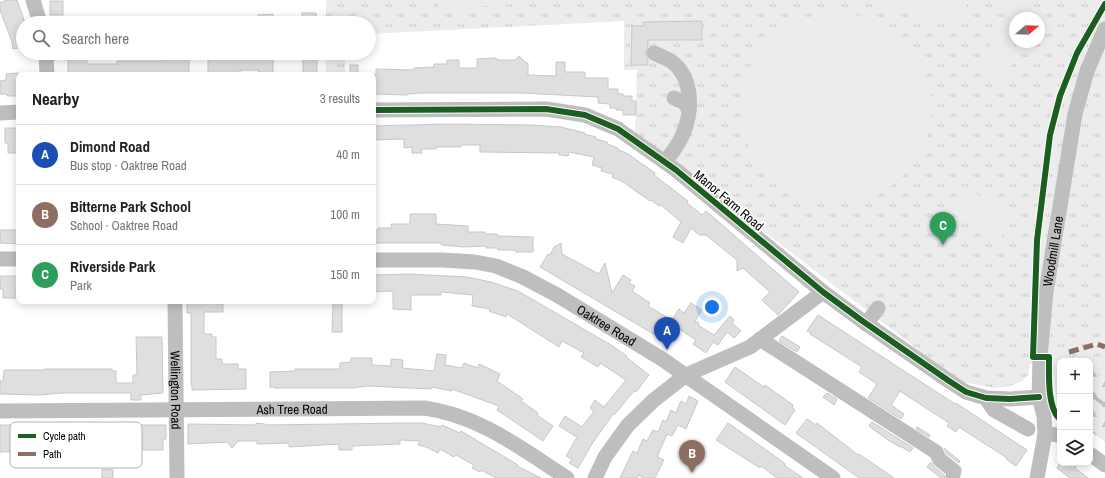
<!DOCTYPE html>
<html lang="en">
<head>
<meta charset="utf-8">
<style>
	body { margin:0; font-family:"Archivo Narrow",sans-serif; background:#f6f6f6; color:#202124 }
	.controls { position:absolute; right:12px; bottom:12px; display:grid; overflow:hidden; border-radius:8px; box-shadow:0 2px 10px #0003 }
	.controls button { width:36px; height:36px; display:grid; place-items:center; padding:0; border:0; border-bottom:1px solid #e0e0e0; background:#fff; color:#202124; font:20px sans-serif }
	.compass { position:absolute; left:1009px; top:12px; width:36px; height:36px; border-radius:50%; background:#fff; box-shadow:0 2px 10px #0003; rotate:71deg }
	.you { position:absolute; left:712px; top:307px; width:14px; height:14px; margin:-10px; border:3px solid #fff; border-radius:50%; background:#1a73e8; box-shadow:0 0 0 6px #1a73e833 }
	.badge { display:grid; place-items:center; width:26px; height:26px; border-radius:50%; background:#ea580c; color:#fff; font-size:13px; font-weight:700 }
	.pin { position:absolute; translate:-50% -33px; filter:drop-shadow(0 1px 2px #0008) }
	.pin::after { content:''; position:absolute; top:21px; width:14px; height:12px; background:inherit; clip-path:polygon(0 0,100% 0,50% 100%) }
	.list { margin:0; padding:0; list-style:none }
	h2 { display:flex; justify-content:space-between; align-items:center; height:52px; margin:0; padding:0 16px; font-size:17px }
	h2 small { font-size:13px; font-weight:400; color:#757577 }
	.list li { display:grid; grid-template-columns:26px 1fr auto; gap:12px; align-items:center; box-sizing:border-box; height:60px; padding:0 16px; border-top:1px solid #e0e0e0 }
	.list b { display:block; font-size:15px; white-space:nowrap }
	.list p { margin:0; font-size:13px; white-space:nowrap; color:#757577 }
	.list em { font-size:13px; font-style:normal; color:#757577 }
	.icon { flex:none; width:22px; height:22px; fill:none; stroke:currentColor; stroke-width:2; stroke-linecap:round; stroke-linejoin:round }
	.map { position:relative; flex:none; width:1105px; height:478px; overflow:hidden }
	.search { position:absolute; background:#fff; box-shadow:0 2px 10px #0003; left:16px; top:16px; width:360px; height:44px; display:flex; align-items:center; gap:10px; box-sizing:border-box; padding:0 14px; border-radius:22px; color:#757577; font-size:15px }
	.panel { position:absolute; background:#fff; box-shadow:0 2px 10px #0003; left:16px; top:72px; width:360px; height:232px; border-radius:8px }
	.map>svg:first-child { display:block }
	.forest { fill:url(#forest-firs) }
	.park { fill:url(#park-tufts); fill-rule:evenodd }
	.garden { fill:#ececec }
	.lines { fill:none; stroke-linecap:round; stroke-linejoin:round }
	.stream { stroke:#bfbfbf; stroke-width:3.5 }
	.building { fill:#dfdfdf; stroke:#c7c7c7 }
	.minor { stroke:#bebebe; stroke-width:15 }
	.quiet { stroke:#8d6e63; stroke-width:5; stroke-dasharray:10 5; stroke-linecap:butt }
	.cycleway-casing { stroke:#fff; stroke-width:8 }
	.cycleway { stroke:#1b5e20; stroke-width:6 }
	.labels { text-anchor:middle; stroke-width:3.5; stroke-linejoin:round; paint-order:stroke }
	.street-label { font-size:13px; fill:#000; stroke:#fff }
	.key { fill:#fff; stroke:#b2b2b2; stroke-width:1 }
	.key-label { font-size:11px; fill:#000 }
</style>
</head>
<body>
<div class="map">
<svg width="1105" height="478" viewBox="0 0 1105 478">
	<defs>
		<pattern id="forest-firs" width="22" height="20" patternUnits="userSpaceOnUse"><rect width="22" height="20" fill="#ececec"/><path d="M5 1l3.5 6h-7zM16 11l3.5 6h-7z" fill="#c9c9c9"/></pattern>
		<pattern id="park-tufts" width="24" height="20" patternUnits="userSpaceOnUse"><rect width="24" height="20" fill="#ececec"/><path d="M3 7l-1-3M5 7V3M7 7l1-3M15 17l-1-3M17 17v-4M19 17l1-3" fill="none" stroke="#c9c9c9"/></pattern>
	</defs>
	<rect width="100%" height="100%" fill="#fff"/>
	<polygon class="forest" points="1105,354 1105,442 1090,431 1090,361 1060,361 1060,409 1057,406 1052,362 1064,357"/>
	<g class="park">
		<path d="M326,0H1105V380L1090,368V361H1082L1076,356L1064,357L1052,362L1030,364L1028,375L1022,381L1008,387L994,388L959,381L635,133L637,70H624V21L369,34V23H326ZM1015,18H1039V42H1015Z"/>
		<rect x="326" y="53" width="19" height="22"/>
	</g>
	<g class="garden">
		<polygon points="438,0 561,0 439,10"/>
		<polygon points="854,0 968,0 962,26"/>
		<polygon points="1009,0 1035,0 1020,18 1018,18 1004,6"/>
		<circle cx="836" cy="108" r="95"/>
		<polygon points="994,23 1015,26 1016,42 1007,84 983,80"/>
		<polygon points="964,185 1013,220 996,244 947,209"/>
	</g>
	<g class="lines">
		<polyline class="stream" points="1090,394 1105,405"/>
	</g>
	<g class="building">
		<polygon points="7,0 17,0 25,23 23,23 23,47 13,49 12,42 0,10 0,3"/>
		<rect x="50" y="1" width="13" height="14"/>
		<polygon points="302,13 316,13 317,23 302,23"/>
		<polygon points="273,14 273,23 258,23 258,15"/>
		<polygon points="702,21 702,40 648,40 648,46 645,53 648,60 648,65 631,65 632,26 643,26 643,22"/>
		<polygon points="162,53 183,53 183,58 189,58 189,75 68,75 68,57 87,57 87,64 117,64 117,61 162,61"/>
		<polygon points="208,53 273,53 273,75 259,75 258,70 240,70 240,75 208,75"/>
		<rect x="303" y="53" width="14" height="22"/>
		<polygon points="519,56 526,63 528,63 528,75 556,76 556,62 565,62 565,72 585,72 585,78 608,78 608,89 618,89 618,94 623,94 623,96 632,96 632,101 636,101 636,115 623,115 623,110 616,110 616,108 610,108 610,104 598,103 598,97 522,93 421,93 408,94 408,95 374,94 374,75 376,75 376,69 414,70 414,68 434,67 434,64 447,64 447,60 459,60 459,68 477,68 477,59 496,58 497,60 515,60"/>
		<rect x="350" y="65" width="8" height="10"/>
		<polygon points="18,73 19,96 7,96 7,94 0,94 0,81 6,80 6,74"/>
		<polygon points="446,124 531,125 561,127 585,133 584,134 596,137 596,139 607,142 607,144 618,148 617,149 628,154 655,173 654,175 688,201 687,203 702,215 706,211 720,223 799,292 778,315 762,300 770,292 743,268 737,271 737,260 706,235 699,235 691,228 683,243 673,237 681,222 661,205 659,206 651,200 650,201 623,182 612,177 613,174 601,171 602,168 592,165 594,157 569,152 568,156 559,155 560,153 480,152 480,145 461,145 461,147 436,147 436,149 421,149 422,153 412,153 412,147 404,148 404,139 373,140 373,126"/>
		<polygon points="5,128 19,128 19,153 8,153 8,143 5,143"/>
		<polygon points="410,214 436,214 436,224 468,226 468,232 485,232 485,234 497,234 497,236 533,237 533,252 516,252 516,250 498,250 498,248 486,248 486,246 464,247 442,245 440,243 374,243 373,230 379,230 378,228 392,228 391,224 410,224"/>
		<polygon points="0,230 19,230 19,244 0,243"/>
		<polygon points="561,243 562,254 599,274 605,263 612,293 623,275 631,280 629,283 635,286 632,291 650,303 648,306 668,318 657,336 540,267 548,254 550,255 554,247"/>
		<polygon points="409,274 467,277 491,282 518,291 611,345 627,356 626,357 649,375 636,392 634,391 614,415 613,414 592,444 578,468 569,463 572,459 566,456 577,437 559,426 565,416 582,427 594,411 590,408 595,400 604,407 626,380 600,363 598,367 581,357 584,353 562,341 559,347 507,314 506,317 489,311 490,309 472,306 473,295 441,292 441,295 411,295 411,310 393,309 393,291 373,292 373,275"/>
		<polygon points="0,276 19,276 19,289 16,289 16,298 3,298 3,289 0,289"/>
		<polygon points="187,301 223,302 223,312 204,312 204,334 212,334 212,337 216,337 216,359 222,359 222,364 238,364 238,369 246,369 246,389 192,390 192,385 191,385 191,313 187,313"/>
		<polygon points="333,303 342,303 342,332 332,332"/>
		<polygon points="691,303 702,310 695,321 699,323 698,325 714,335 730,316 734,320 732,323 741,331 734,338 727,332 718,345 713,342 706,353 693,344 696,340 670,323 679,309 684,313"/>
		<polygon points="818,315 952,402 955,404 956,403 1027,450 1016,466 1006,459 1007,458 959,427 956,432 947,426 949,423 900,391 891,405 904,414 901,419 868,398 877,384 859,372 862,367 810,334 810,332 807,331"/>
		<polygon points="782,336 800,347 797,352 779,341"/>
		<polygon points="136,337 162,337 163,393 141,395 141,400 131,400 131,393 61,393 40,395 0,394 0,381 3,381 4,370 45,370 45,369 112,369 112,371 116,371 116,383 133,383 133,375 137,375"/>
		<polygon points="437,354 446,355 445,365 462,368 464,363 478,368 479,364 500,374 497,381 523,399 521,401 538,413 537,415 553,426 543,441 497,410 499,406 452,389 452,391 432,387 431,389 368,386 353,388 274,388 274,387 270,387 270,372 295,371 295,369 340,369 340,363 351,362 351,358 372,358 372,365 391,366 391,359 403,360 402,368 434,371"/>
		<polygon points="735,367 764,387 765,385 793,405 792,408 795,410 785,425 725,382"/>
		<polygon points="827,393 837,399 834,405 823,397"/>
		<polygon points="689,396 698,401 686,429 678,425 672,436 667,434 657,457 664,460 655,478 644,478 638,475 637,478 620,478 633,451 637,453 643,439 647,441 653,430 658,432 663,420 666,422 671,410 676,413 681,401 686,404"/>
		<polygon points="807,419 816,425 817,423 858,455 859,454 894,478 859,478 796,433"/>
		<polygon points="872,422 913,448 910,452 900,446 900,447 888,440 869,426"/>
		<polygon points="256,423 265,424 265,425 408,423 422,423 441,427 442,425 460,433 461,431 518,465 517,466 541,478 496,478 481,470 480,472 472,468 474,465 456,455 454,457 440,449 438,453 426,447 418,445 420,441 400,440 400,444 352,446 352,450 339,450 339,444 338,444 289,447 289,443 257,444 257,441 238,441 232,448 227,442 188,444 188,424 256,425"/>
		<polygon points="728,423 779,459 785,464 784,465 803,478 777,478 761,466 760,468 716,440"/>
		<polygon points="0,425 166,425 166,439 163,439 163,450 99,450 58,451 58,453 49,452 49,451 0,452"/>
		<polygon points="917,427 930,435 929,437 916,429"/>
		<polygon points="944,448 960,461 959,463 947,454"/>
		<polygon points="931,462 934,467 944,475 945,478 941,478 927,467"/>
		<polygon points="1060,463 1079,463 1075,468 1088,478 1070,478 1057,468"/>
		<polygon points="102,469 113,470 113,478 102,478"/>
	</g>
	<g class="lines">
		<g class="minor">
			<polyline points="33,0 40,23"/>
			<polyline points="46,53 47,75"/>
			<path d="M654,53C660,56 666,58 671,61C694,78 693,113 682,136C678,146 671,154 665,162"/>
			<polyline points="674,98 684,102 689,110"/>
			<polyline points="373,110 546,109 585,115 618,129 676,170 823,292 861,320 949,381 966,392 986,398 1010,399 1039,397"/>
			<polyline points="0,113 19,112"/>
			<polyline points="0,259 19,259"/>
			<path id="s1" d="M373,260H442L475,262L496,266L523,277L557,295L662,359L833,478"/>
			<path id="s2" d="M175,301L177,478"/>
			<polyline points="866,324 878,308"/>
			<polyline points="760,339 936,452 940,460 954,471 953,475"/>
			<polyline points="986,398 994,410 1028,429"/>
			<path id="s3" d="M0,411L424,408C479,415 522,449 567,478"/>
			<polyline points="1045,434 1060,435"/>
			<polyline points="1090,454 1105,465"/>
			<polyline points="595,478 605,457 628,425 654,400 686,375 750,347 823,292"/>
			<path id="s4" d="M1037,478L1045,434L1044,416L1039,397L1040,357L1046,292L1075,114L1087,71L1105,29"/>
		</g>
		<polyline class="quiet" points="1069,352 1097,344 1105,347"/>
		<defs>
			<g id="cycleway">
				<polyline points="373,110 546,109 585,115 618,129 676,170 823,292 861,320 949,381 966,392 986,398 1010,399 1039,397"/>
				<path d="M1060,419C1047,409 1049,373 1049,357H1033L1037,240L1050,135L1060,96L1077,53L1105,4"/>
			</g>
		</defs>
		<use href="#cycleway" class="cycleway-casing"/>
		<use href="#cycleway" class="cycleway"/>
	</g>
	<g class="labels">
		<g class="street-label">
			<text transform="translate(729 200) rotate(40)" y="5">Manor Farm Road</text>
			<text dy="5" stroke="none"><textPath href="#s4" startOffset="229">Woodmill Lane</textPath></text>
			<text dy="5" stroke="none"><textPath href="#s1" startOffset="249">Oaktree Road</textPath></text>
			<text dy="5" stroke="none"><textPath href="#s2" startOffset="89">Wellington Road</textPath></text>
			<text dy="5" stroke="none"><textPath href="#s3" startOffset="292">Ash Tree Road</textPath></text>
		</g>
	</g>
	<rect x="10" y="422" width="132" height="46" rx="6" class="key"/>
	<rect x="18" y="434" width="18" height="4" fill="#1b5e20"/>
	<rect x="18" y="452" width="18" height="4" fill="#8d6e63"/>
	<g class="key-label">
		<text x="43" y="440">Cycle path</text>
		<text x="43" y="458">Path</text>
	</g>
</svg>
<div class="controls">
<button>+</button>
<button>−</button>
<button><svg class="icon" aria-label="layers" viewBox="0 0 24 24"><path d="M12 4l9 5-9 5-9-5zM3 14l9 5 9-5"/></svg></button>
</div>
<svg class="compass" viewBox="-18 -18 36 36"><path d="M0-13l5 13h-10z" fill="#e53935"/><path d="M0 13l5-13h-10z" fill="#757577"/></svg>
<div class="you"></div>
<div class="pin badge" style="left:667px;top:350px;background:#1a4fb4">A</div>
<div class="pin badge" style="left:692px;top:473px;background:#8d6e63">B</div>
<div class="pin badge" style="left:943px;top:245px;background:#2e9e5b">C</div>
<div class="search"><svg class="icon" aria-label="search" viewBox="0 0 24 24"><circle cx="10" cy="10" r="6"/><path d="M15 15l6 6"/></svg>Search here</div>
<section class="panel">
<h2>Nearby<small>3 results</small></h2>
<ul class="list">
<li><span class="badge" style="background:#1a4fb4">A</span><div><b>Dimond Road</b><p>Bus stop · Oaktree Road</p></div><em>40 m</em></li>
<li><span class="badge" style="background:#8d6e63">B</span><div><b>Bitterne Park School</b><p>School · Oaktree Road</p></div><em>100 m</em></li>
<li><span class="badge" style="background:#2e9e5b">C</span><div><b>Riverside Park</b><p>Park</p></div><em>150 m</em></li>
</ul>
</section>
</div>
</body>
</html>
